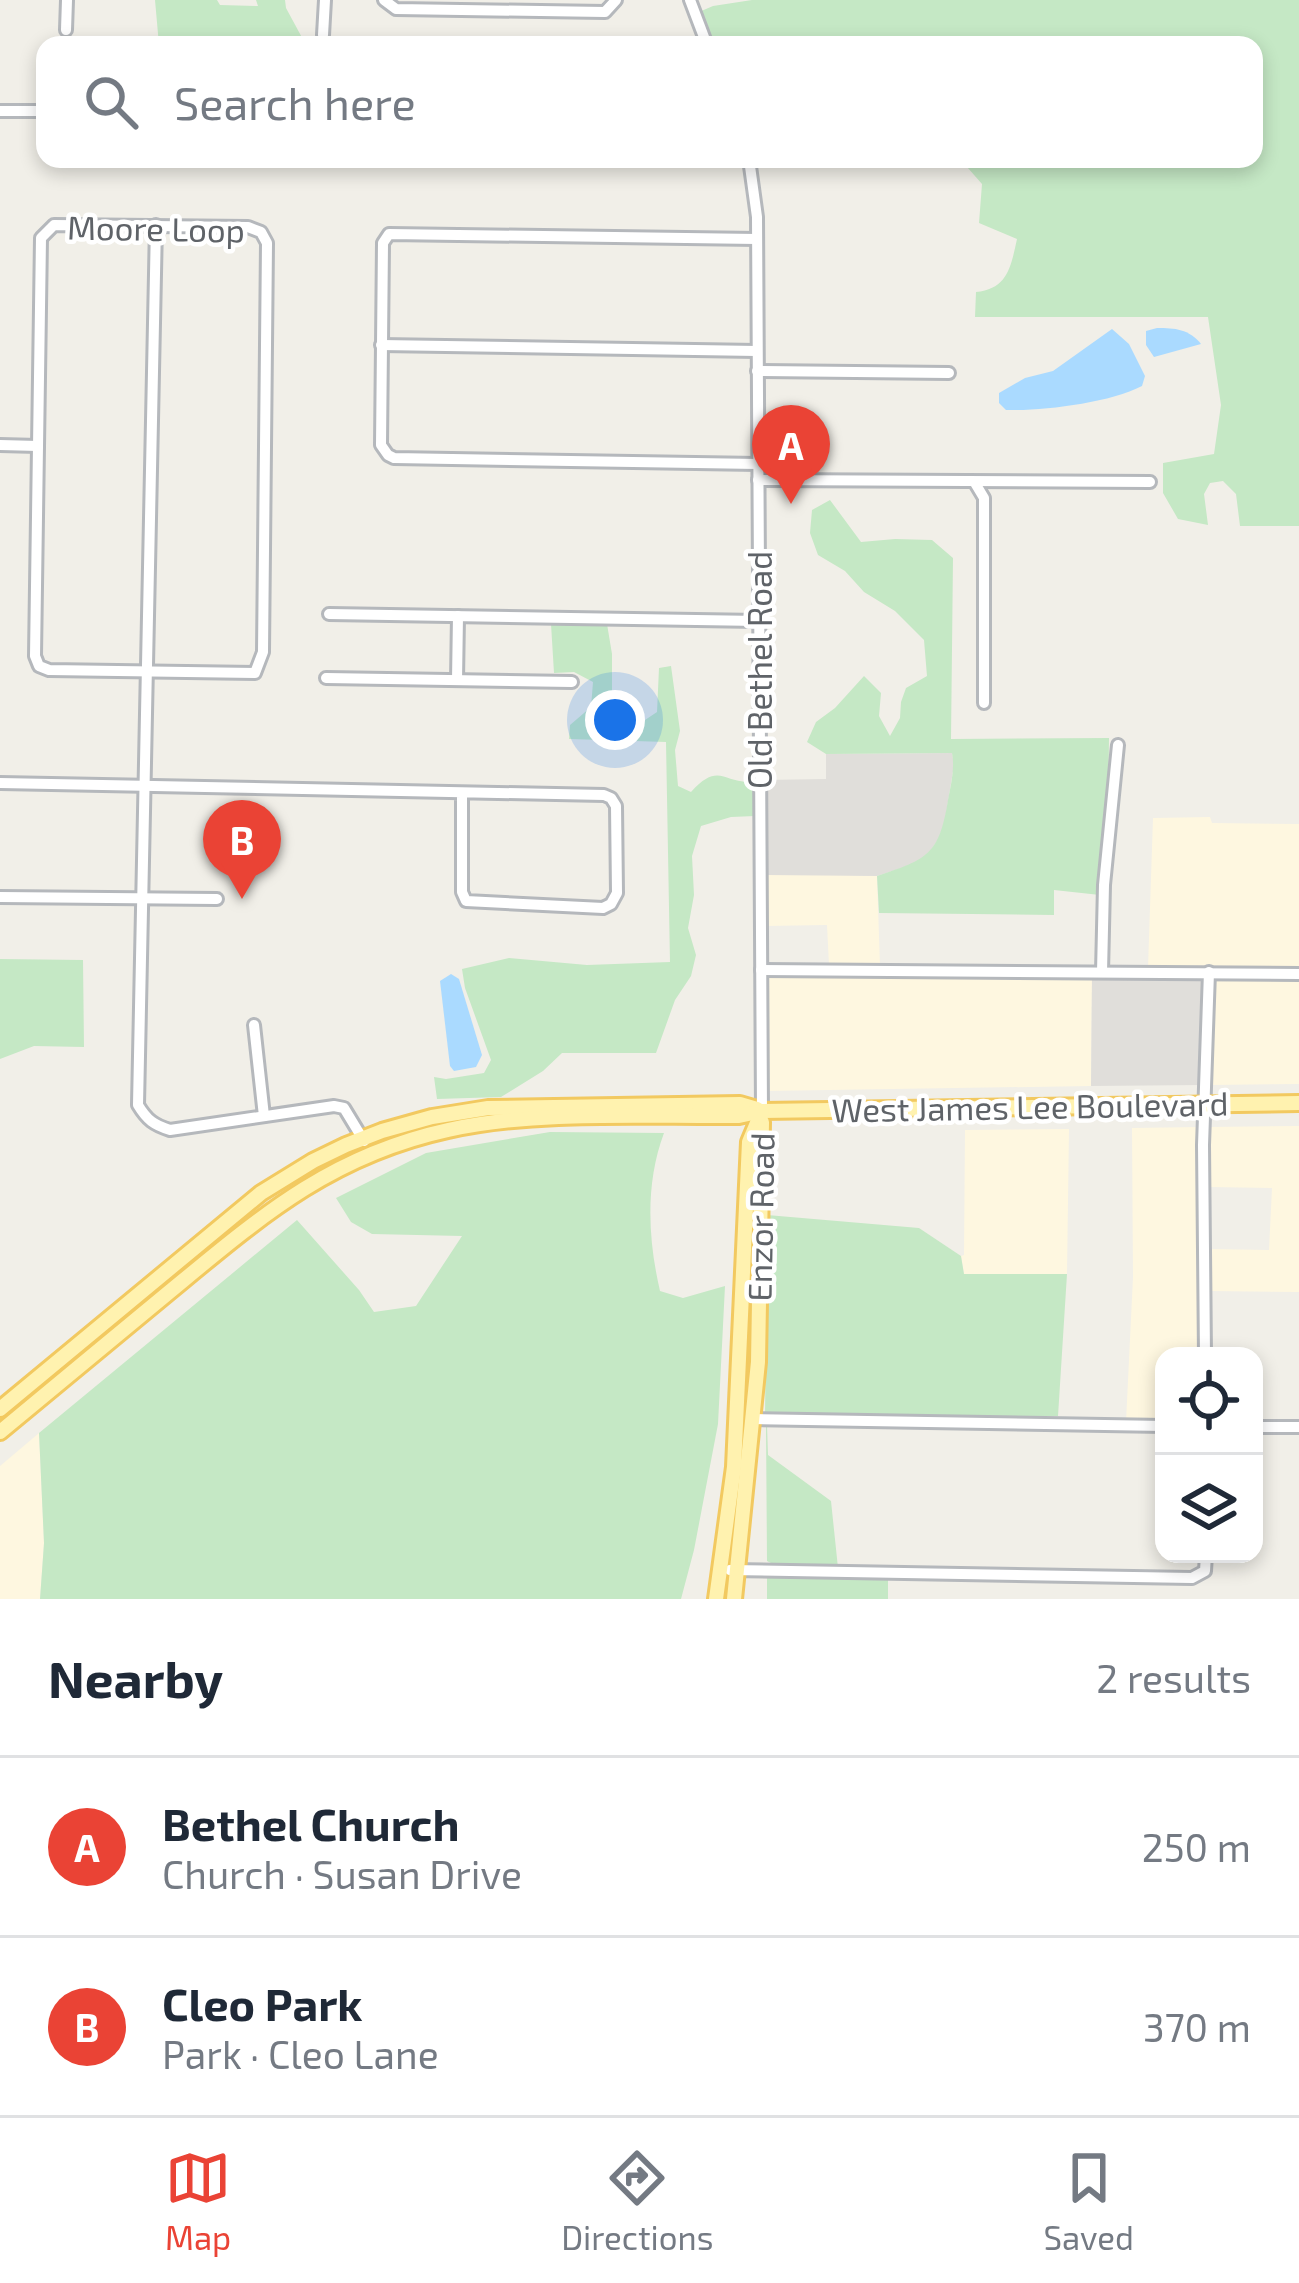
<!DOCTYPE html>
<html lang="en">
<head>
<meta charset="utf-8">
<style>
	body { margin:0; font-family:"Exo 2",sans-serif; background:#f2f2f3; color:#1f2937 }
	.controls { position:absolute; right:36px; bottom:36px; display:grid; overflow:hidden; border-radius:24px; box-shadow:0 6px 18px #0003 }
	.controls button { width:108px; height:108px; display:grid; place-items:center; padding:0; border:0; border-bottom:3px solid #e0e1e3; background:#fff; color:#1f2937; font:60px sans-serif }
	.you { position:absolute; left:615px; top:720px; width:42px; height:42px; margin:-30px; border:9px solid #fff; border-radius:50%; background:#1a73e8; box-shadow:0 0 0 18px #1a73e833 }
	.badge { display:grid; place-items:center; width:78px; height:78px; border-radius:50%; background:#ea4335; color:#fff; font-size:39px; font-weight:700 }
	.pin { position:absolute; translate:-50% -99px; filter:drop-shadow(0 3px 6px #0008) }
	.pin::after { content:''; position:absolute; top:63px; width:42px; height:36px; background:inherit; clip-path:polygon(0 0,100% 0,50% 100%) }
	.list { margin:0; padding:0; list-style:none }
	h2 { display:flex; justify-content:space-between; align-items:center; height:156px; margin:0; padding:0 48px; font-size:51px }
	h2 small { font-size:39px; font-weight:400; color:#747a83 }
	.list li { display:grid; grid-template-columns:78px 1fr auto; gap:36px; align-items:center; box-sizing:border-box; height:180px; padding:0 48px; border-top:3px solid #e0e1e3 }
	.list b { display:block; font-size:45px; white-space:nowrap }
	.list p { margin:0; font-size:39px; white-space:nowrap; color:#747a83 }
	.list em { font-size:39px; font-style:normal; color:#747a83 }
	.icon { flex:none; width:66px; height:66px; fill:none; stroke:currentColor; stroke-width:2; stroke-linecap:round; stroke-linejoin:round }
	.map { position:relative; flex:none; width:1299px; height:1599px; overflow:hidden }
	.search { position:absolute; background:#fff; box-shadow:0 6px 18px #0003; left:36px; right:36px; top:36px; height:132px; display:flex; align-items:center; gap:30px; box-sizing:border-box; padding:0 42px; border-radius:24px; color:#747a83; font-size:45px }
	.sheet { height:516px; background:#fff }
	nav { display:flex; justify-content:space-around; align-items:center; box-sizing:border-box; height:168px; border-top:3px solid #e0e1e3; background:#fff; font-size:33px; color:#747a83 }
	nav a { display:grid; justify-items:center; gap:6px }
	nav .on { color:#ea4335 }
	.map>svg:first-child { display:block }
	.commercial { fill:#fef7e0 }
	.industrial { fill:#e0deda }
	.green { fill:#c5e8c5 }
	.water { fill:#aadaff }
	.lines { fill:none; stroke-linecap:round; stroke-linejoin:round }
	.minor-casing { stroke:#b5b8bc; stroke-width:16 }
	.major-casing { stroke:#f2c960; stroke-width:20 }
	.minor { stroke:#fff; stroke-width:10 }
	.major { stroke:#fff2af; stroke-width:14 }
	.labels { text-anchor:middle; stroke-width:9; stroke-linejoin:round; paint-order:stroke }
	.street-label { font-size:33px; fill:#5f6368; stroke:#fff }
</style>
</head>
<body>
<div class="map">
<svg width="1299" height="1599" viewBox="0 0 1299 1599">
	<rect width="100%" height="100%" fill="#f1efe8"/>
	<g class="commercial">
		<polygon points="1210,817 1212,823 1299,824 1299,969 1148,968 1153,818"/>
		<polygon points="817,874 877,876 880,966 829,965 827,925 765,926 765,875"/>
		<polygon points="765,974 1092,976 1091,1086 765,1091"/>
		<polygon points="1213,976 1299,978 1299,1084 1209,1085"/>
		<polygon points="1299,1126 1299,1292 1209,1291 1208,1249 1269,1250 1272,1188 1208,1187 1208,1127"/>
		<polygon points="1200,1127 1201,1356 1164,1356 1164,1422 1126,1422 1133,1277 1132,1128"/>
		<polygon points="1069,1129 1067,1274 964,1274 961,1256 964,1255 965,1130"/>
		<polygon points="39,1433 44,1543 40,1599 0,1599 0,1466"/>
	</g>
	<g class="industrial">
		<polygon points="952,753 954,765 943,832 929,853 914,864 877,876 765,875 764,780 826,779 826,754"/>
		<polygon points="1092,976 1204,976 1202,1085 1091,1086"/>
	</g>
	<g class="green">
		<polygon points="155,0 217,0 220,5 258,6 256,0 285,0 286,8 306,45 159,45"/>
		<path d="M752,0H1299V526H1240L1236,494L1223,481L1210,483L1204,494L1208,525L1178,519L1163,493V463L1214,454L1221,405L1208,317H975L976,292C1008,289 1011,266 1017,239L979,223L982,184L960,159H1254V45H711L699,12L713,6Z"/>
		<path d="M830,500L861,542L895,539L932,540L953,558L951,739L1109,738L1108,818L1100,895L1054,890V915L879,913L877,876C928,859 939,855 948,800C951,784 955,769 952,753L826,754L807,742L816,722L835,708L864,676L881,693L879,716L890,736L900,718L901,702L906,688L927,676L924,640L895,611L864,592L845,571L818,555L810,533L812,510Z"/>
		<path d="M551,624H607L612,654V724L642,722L657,712L659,668L671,666L680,731L675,750L678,786L691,792C721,759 724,787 757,781V813L755,816L731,817L701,826L692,856L694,895L688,928L696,955L691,976L675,1000L656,1053H562L543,1071L501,1097L437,1099L434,1077L446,1079L484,1073L491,1060L465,988L462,969L509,958L587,965L670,962L666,742L569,739L570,725L591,707L593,682L574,672L554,673Z"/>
		<polygon points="0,959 83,960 84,1047 34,1046 0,1059"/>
		<path d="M550,1132L664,1133C645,1184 648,1239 660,1291L683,1298L725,1286L718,1424L694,1550L681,1599H40L44,1543L39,1433L297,1220L359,1290L374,1312L416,1306L462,1236L372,1234L351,1222L336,1198L426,1153Z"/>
		<polygon points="767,1215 919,1228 961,1256 964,1274 1067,1274 1058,1416 765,1417"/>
		<polygon points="766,1425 767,1425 768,1455 831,1501 838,1568 781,1568 767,1561"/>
		<polygon points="767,1573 799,1577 888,1577 888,1599 767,1599"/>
	</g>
	<g class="water">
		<path d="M1157,328C1175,328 1189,329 1201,344L1154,357L1146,345V331Z"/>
		<path d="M1112,329L1129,344L1145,376L1142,386C1109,403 1043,411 1006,410L999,403V393L1025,378L1053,371Z"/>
		<polygon points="451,974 459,979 482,1055 476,1067 454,1071 450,1066 440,981"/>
	</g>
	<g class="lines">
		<defs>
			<g id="minor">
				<polyline points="384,0 396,9 605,12 616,0"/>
				<polyline points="690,0 707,45"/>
				<polyline points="66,30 67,0"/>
				<polyline points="323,35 325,0"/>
				<polyline points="0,111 45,111"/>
				<polyline points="749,159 757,217 762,1111"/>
				<polygon points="54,225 248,227 261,232 267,243 263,652 255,673 49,670 39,666 35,656 41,238"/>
				<path d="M156,225L138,1105C147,1120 154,1125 170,1130L334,1106L344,1108L364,1141"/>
				<polyline points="757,239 389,234 383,243 381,445 388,455 394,458 758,464"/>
				<polyline points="381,345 757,351"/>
				<polyline points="757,371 949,373"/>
				<polyline points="0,445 38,446"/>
				<polyline points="758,480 1150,482"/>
				<polyline points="975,483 984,498 984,703"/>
				<polyline points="329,614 759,621"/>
				<polyline points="326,678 572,682"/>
				<polyline points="457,680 458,616"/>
				<polyline points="0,783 604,795 611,798 616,806 617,893 611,904 603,908 466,901 462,892 462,793"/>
				<polyline points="0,897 217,899"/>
				<polyline points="761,970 1299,974"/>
				<polyline points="1102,972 1104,885 1118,745"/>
				<polyline points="254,1025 264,1116"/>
				<polyline points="1205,1356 1203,1145 1209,972"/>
				<polyline points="754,1419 1164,1426"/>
				<polyline points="1254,1427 1299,1427"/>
				<polyline points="730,1570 1192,1578 1205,1571 1206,1554"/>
			</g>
			<g id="major">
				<polyline points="0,1409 261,1193 313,1161 346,1145 382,1131 432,1117 488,1108 740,1104 757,1109"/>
				<path d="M0,1432C56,1386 112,1339 168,1293C259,1218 329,1156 448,1130C537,1110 647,1117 739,1116L762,1111L1299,1103"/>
				<polyline points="716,1599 734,1467 749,1142 762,1111"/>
				<polyline points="734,1599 758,1362 762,1122"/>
			</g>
		</defs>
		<use href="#minor" class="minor-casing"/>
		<use href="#major" class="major-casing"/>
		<use href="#minor" class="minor"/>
		<use href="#major" class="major"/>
	</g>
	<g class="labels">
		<g class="street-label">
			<text transform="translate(156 229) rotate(1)" y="12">Moore Loop</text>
			<text transform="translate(760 670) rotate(-90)" y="12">Old Bethel Road</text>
			<text transform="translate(1030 1107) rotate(-1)" y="12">West James Lee Boulevard</text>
			<text transform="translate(761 1217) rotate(-89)" y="12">Enzor Road</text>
		</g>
	</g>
</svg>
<div class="controls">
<button><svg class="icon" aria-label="locate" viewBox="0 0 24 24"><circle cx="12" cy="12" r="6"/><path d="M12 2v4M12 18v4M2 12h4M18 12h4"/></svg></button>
<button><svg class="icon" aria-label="layers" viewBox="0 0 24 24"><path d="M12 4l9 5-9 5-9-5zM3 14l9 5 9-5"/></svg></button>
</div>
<div class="you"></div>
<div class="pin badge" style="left:791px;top:504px">A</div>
<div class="pin badge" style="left:242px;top:899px">B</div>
<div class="search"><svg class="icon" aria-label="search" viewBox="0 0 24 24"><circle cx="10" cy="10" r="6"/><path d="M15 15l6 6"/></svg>Search here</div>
</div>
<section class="sheet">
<h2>Nearby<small>2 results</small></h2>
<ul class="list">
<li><span class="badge">A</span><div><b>Bethel Church</b><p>Church · Susan Drive</p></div><em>250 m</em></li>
<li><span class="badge">B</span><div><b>Cleo Park</b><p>Park · Cleo Lane</p></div><em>370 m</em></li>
</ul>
</section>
<nav>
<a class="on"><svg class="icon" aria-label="map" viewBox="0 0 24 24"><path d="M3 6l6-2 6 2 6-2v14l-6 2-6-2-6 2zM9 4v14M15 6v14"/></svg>Map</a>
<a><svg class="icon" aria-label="directions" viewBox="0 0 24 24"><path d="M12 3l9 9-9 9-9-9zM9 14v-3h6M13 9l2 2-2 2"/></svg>Directions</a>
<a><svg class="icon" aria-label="saved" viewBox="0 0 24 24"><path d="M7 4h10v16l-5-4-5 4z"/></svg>Saved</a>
</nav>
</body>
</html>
